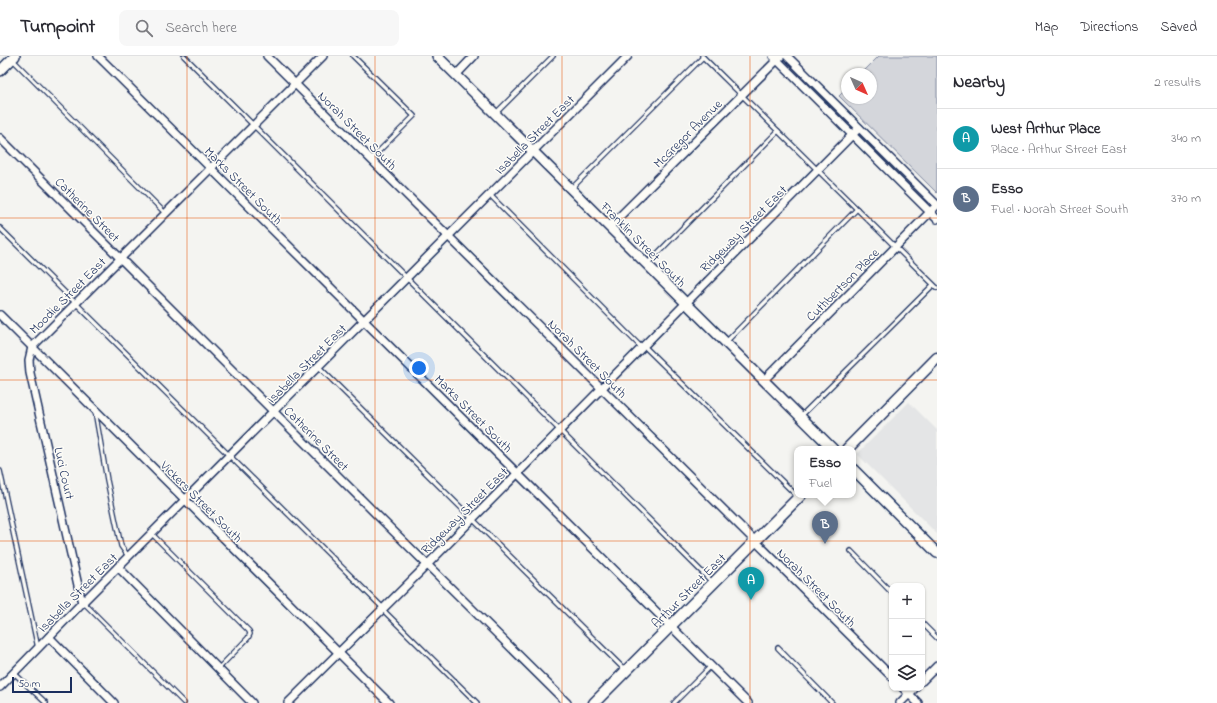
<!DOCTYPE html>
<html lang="en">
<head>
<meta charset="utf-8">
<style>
	body { margin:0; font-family:"Indie Flower",sans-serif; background:#f7f7f7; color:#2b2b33 }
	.controls { position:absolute; right:12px; bottom:12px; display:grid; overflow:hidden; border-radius:8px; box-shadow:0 1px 3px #0004 }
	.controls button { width:36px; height:36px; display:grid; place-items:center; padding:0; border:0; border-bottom:1px solid #e1e1e2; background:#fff; color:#2b2b33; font:20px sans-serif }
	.compass { position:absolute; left:841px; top:12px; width:36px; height:36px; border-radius:50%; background:#fff; box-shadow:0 1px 3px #0004; rotate:135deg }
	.scale { position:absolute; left:12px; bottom:10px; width:60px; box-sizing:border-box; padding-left:4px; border:2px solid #1b2f5e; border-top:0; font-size:11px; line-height:14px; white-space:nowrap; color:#1b2f5e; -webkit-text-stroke:3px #fdfcf7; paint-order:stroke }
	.you { position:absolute; left:419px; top:312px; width:14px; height:14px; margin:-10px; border:3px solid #fff; border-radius:50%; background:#1a73e8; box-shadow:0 0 0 6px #1a73e833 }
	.badge { display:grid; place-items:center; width:26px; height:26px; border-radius:50%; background:#d1495b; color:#fff; font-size:13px; font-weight:700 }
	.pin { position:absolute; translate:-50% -33px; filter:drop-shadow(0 1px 2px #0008) }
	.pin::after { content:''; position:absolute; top:21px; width:14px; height:12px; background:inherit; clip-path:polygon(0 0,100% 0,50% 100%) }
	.popup { position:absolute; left:794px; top:390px; width:62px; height:52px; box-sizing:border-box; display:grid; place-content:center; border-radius:8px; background:#fff; filter:drop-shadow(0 1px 3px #0005); font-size:13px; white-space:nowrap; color:#7c7c81 }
	.popup b { font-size:15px; color:#2b2b33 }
	.popup::after { content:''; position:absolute; left:50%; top:100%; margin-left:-8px; border:8px solid transparent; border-top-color:#fff }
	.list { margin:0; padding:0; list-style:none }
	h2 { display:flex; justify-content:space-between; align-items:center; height:52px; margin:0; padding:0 16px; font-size:17px }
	h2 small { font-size:13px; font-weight:400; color:#7c7c81 }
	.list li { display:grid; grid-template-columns:26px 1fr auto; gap:12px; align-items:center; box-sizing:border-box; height:60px; padding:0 16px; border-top:1px solid #e1e1e2 }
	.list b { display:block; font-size:15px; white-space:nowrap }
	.list p { margin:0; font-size:13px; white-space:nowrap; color:#7c7c81 }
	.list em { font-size:13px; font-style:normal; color:#7c7c81 }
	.icon { flex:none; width:22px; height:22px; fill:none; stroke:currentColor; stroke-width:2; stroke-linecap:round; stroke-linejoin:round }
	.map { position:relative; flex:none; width:937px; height:647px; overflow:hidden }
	header { display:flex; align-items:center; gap:24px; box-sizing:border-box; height:56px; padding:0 20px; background:#fff; border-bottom:1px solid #e1e1e2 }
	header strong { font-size:19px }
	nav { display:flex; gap:22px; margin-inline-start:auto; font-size:14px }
	.search { width:280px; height:36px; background:#f7f7f7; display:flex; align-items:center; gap:10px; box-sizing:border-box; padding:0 14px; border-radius:8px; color:#7c7c81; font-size:15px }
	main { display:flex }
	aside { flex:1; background:#fff }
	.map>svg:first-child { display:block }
	.built { fill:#e4e5e6 }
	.green { fill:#d4d6db; stroke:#78829c }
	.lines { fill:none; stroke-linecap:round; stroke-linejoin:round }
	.service-casing { stroke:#1b2f5e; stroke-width:6 }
	.minor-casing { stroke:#1b2f5e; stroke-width:10 }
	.tertiary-casing { stroke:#1b2f5e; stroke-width:12 }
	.secondary-casing { stroke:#1b2f5e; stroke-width:13 }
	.service { stroke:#fdfcf7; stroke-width:3.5 }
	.minor { stroke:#fdfcf7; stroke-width:7 }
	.tertiary { stroke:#fdfcf7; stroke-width:9 }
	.secondary { stroke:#fdfcf7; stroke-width:10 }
	.grid { fill:none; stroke:#e8590c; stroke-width:1; stroke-opacity:0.55 }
	.labels { text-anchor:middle; stroke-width:3; stroke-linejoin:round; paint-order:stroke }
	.street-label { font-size:13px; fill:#1b2f5e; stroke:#fdfcf7 }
</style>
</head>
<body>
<header>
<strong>Turnpoint</strong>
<div class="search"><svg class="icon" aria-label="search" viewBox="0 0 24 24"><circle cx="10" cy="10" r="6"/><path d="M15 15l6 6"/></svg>Search here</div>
<nav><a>Map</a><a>Directions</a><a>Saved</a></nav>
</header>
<main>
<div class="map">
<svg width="937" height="647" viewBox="0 0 937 647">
	<rect width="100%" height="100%" fill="#f4f4f1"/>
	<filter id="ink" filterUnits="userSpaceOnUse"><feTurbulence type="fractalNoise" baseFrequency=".025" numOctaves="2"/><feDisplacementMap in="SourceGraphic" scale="8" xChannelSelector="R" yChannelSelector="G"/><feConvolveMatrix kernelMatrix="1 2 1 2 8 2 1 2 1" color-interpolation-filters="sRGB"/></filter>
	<g filter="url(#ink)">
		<polygon class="built" points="909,346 937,374 937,478 857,398"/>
		<g class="green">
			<polygon points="879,0 937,0 937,137 839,40 847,32 847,42 871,42 871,18 861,18"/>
			<polygon points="792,11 847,65 846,67 844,65 791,13"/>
			<polygon points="869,88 923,140 923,142 921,143 869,91"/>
		</g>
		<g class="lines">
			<defs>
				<g id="service">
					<polyline points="184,0 713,527"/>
					<polyline points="353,0 414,60 371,103"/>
					<polyline points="702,0 937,232"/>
					<polyline points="13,4 165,157"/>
					<polyline points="496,57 553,0"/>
					<polyline points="571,133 703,1"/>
					<polyline points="490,139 641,291"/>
					<polyline points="0,172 383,552"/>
					<polyline points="647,208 778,75"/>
					<polyline points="726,286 857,153"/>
					<polyline points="644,290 798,441"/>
					<polyline points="319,311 625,614"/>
					<polyline points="95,355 107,424 121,490 128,500"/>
					<polyline points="801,360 933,229"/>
					<polyline points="0,415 38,592"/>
					<polyline points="152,478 249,575 250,578 248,582 218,613"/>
					<polyline points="851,495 892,537"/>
					<polyline points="83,546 184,647"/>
					<polyline points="382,553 477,647"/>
					<polyline points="922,567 937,582"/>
					<polyline points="778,592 832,647"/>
					<polyline points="14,617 46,647"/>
					<polyline points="674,647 711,610"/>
				</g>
				<g id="minor">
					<polyline points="98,0 748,647"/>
					<polyline points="267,0 892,621"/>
					<polyline points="773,0 937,163"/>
					<polyline points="787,0 937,149"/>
					<polyline points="456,19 474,0"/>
					<polyline points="0,82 376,458 567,647"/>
					<polyline points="609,171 781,0"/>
					<polyline points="0,259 389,647"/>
					<polyline points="32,291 323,0"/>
					<polyline points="32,291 29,304 30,317 82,547"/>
					<polyline points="764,324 937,149"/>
					<polyline points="118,511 252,647"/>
					<polyline points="49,581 114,647"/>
					<polyline points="922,625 937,610"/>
					<polyline points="0,631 80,549 628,0"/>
					<polyline points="903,632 918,647"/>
					<polyline points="288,647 420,516 859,72"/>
					<polyline points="900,647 915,632"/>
				</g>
				<g id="tertiary">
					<polyline points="437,0 833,393"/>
					<polyline points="0,15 15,0"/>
					<polyline points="853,413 937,497"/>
				</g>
				<g id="secondary">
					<polyline points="847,393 937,302"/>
					<polyline points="594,647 801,439"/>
				</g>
			</defs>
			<use href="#service" class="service-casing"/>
			<use href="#minor" class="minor-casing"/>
			<use href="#tertiary" class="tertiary-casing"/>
			<use href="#secondary" class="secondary-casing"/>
			<use href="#service" class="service"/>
			<use href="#minor" class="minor"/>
			<use href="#tertiary" class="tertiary"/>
			<use href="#secondary" class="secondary"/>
		</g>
	</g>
	<path class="grid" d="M187,0V647M375,0V647M562,0V647M750,0V647M0,162H937M0,324H937M0,485H937"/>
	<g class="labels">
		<g class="street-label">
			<text transform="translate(358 74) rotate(45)" y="5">Norah Street South</text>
			<text transform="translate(687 77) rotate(-45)" y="5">McGregor Avenue</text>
			<text transform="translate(534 78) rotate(-45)" y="5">Isabella Street East</text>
			<text transform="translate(244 129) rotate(45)" y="5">Marks Street South</text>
			<text transform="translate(88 153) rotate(45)" y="5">Catherine Street</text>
			<text transform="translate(743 172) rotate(-45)" y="5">Ridgeway Street East</text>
			<text transform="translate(644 188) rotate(45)" y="5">Franklin Street South</text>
			<text transform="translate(842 228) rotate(-45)" y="5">Cuthbertson Place</text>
			<text transform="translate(67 239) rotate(-45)" y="5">Moodie Street East</text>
			<text transform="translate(588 302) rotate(45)" y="5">Norah Street South</text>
			<text transform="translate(306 307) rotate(-45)" y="5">Isabella Street East</text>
			<text transform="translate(474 357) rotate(45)" y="5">Marks Street South</text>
			<text transform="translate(317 382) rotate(45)" y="5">Catherine Street</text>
			<text transform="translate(65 417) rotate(77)" y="5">Luci Court</text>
			<text transform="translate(202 445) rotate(45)" y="5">Vickers Street South</text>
			<text transform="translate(464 454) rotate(-45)" y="5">Ridgeway Street East</text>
			<text transform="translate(817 531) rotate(45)" y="5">Norah Street South</text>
			<text transform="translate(688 534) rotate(-45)" y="5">Arthur Street East</text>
			<text transform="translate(77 536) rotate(-45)" y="5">Isabella Street East</text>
		</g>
	</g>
</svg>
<div class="controls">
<button>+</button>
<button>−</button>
<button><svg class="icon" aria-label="layers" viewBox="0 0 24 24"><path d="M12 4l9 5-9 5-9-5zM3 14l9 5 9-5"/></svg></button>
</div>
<svg class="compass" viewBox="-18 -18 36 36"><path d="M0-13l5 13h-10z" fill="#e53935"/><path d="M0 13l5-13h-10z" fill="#7c7c81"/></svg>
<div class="scale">50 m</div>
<div class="you"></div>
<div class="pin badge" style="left:751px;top:544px;background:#0f9aa8">A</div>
<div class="pin badge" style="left:825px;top:488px;background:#5c6f8a">B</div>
<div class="popup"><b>Esso</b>Fuel</div>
</div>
<aside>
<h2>Nearby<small>2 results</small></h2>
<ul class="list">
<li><span class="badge" style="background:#0f9aa8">A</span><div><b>West Arthur Place</b><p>Place · Arthur Street East</p></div><em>340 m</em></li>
<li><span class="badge" style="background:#5c6f8a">B</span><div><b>Esso</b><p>Fuel · Norah Street South</p></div><em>370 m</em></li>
</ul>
</aside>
</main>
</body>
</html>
